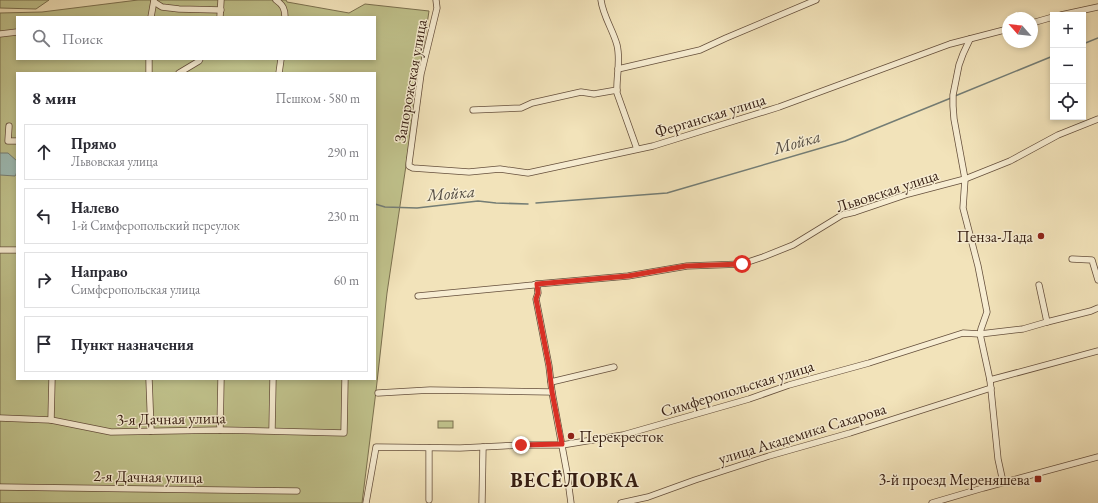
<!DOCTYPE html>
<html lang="ru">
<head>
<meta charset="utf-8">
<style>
	body { margin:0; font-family:"EB Garamond",serif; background:#f7f7f7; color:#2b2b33 }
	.controls { position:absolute; right:12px; top:12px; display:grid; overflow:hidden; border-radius:0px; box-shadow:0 2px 6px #0003 }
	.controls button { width:36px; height:36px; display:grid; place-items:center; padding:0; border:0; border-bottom:1px solid #e1e1e2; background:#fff; color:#2b2b33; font:20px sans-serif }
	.compass { position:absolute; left:1002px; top:12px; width:36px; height:36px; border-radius:50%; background:#fff; box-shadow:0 2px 6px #0003; rotate:297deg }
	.stop { position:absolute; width:12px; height:12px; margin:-9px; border:3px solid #d93025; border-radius:50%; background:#fff }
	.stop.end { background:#d93025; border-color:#fff; box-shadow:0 1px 4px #0008 }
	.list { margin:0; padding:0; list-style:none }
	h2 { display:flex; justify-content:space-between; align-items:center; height:52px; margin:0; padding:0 16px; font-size:17px }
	h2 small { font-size:13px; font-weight:400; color:#7c7c81 }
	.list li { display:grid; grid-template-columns:26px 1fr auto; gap:12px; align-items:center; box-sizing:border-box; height:56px; margin:0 8px 8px; padding:0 8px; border:1px solid #e1e1e2; border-radius:0px }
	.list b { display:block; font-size:15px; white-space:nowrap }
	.list p { margin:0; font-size:13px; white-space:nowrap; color:#7c7c81 }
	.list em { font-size:13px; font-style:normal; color:#7c7c81 }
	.icon { flex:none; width:22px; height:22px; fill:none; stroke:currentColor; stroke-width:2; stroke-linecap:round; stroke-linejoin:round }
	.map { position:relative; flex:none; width:1098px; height:503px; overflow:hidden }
	.search { position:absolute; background:#fff; box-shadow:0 2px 6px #0003; left:16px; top:16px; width:360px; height:44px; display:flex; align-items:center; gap:10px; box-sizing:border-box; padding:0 14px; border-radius:0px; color:#7c7c81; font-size:15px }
	.panel { position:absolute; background:#fff; box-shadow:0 2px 6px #0003; left:16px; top:72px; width:360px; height:308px; border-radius:0px }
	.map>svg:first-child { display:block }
	.green { fill:#c0c28c; stroke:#7b704f; fill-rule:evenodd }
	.water { fill:#9dbdb7; stroke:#747d75 }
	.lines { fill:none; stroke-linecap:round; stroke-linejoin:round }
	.stream { stroke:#747d75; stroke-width:1.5 }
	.minor-casing { stroke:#654f3c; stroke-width:7 }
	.minor { stroke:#f7edd2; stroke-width:5.5 }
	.route { stroke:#d93025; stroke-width:5 }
	.poi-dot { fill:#8f2418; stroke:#f7edd2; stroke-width:1.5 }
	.labels { text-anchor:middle; stroke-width:3; stroke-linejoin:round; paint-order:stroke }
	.street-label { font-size:16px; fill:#361e12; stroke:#f7edd2 }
	.poi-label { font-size:16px; fill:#361e12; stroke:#f7edd2; text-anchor:end }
	.water-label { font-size:17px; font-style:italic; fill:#554e44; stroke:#f7edd2 }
	.district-label { font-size:20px; font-weight:bold; letter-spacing:1px; fill:#361e12; stroke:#f7edd2 }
</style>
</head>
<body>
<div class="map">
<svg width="1098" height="503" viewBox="0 0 1098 503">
	<rect width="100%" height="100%" fill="#f2e3ba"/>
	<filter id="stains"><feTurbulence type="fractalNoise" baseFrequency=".005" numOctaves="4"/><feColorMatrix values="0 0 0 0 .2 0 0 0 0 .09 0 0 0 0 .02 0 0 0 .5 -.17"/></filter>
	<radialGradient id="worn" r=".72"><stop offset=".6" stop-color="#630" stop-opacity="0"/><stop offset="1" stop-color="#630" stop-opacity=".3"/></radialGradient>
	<g class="green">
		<polygon points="0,0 49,0 36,9 0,8"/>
		<path d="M138,0H286L287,2L349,13L365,4L429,11L387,293L376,391L362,503H0V13L42,12ZM17,17H375V59H17ZM17,73H375V379H17Z"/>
		<rect x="438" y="421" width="15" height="7"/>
	</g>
	<path class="water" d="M0,153H8L17,161C17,167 18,172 15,176L0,175Z"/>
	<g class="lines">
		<g class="stream">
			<polyline points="1083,44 1098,38"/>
			<polyline points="955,96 1053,56"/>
			<polyline points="536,203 667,193 845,141 951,98"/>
			<polyline points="375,204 385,207 417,208 478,201 496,203 528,204"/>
		</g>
		<defs>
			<g id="minor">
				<path d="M276,0C283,5 285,9 285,17"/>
				<polyline points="436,0 437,8 421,74 409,163 409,166 413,168 469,172 500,169 528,173 653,146 779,107 950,44 1008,29"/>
				<path d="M601,0C603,16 613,30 617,45C621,61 616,77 617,93L637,149"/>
				<polyline points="154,2 162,7 179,9 221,10"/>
				<polyline points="1061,15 1098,7"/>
				<polyline points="151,17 154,0"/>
				<polyline points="220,17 221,0"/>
				<polyline points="1032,23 1053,17"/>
				<polyline points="0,34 17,32"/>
				<polyline points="970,39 963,54 959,65 953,95 953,106 954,119 965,179 963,208 978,266 987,312 981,329 980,334 990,380 998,459 1003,482"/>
				<polyline points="149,59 149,73"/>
				<polyline points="618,69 700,50 726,38 816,0"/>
				<polyline points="179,73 199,61 200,59"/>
				<polyline points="279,73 281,59"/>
				<polyline points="473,110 521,108 532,103 581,92 594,94 617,90"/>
				<polyline points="9,126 8,141 17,141"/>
				<polyline points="0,250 17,250"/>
				<polyline points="1072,259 1092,260 1098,280"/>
				<polyline points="537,284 538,293 536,299 549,366 552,392 567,473 571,503"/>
				<polyline points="1039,285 1047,322"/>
				<polyline points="418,296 533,285 537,284 628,276 687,266 742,264 763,257 793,245 842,215 855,212 908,194 965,179 1010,161 1058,135 1098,119"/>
				<polyline points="149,379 151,431"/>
				<polyline points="990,380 1098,351"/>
				<polyline points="551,382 614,367"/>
				<polyline points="378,393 430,390 552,392"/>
				<polyline points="0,418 51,420 111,432 220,430 344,433 345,379"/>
				<polyline points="51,420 52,379"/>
				<polyline points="220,430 221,379"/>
				<polyline points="272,430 273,379"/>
				<polyline points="429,448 429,500"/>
				<polyline points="0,487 297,491"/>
				<polyline points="366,503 376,447 460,448 502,446 521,445 562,445 623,435 749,399 789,385 869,363 963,333 980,334 1023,329 1047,322 1091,311 1098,308"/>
				<polyline points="482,503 483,447"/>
				<polyline points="621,503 648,497 695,480 769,456 850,433 991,388"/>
				<polyline points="932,503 983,488 1098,457"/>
			</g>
		</defs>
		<use href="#minor" class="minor-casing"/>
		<use href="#minor" class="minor"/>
	</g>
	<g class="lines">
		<polyline class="route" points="521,445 562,444 552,392 549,366 536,299 538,293 537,284 628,276 686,266 742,264"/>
	</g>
	<g class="poi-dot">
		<circle cx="1041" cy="236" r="4"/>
		<circle cx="571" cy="436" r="4"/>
		<rect x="1034" y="475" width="8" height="8" rx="2"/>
	</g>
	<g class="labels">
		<g class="street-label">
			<text transform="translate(410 81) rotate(-80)" y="6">Запорожская улица</text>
			<text transform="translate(710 115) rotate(-17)" y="6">Ферганская улица</text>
			<text transform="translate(887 190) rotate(-18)" y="6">Львовская улица</text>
			<text transform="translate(737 388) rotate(-17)" y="6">Симферопольская улица</text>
			<text transform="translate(171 418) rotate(-1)" y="6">3-я Дачная улица</text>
			<text transform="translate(802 433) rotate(-17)" y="6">улица Академика Сахарова</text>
			<text transform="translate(148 476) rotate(1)" y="6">2-я Дачная улица</text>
		</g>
		<g class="poi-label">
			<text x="1033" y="242">Пенза-Лада</text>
			<text x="579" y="442" text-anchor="start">Перекресток</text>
			<text x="1030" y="485">3-й проезд Мереняшева</text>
		</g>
		<g class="water-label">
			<text transform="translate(797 142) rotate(-16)" y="6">Мойка</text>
			<text transform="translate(451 193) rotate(-5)" y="6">Мойка</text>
		</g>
		<g class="district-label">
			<text x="575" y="487">ВЕСЁЛОВКА</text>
		</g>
	</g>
	<rect width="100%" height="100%" filter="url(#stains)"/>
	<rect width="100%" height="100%" fill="url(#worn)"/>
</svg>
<div class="controls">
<button>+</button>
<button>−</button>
<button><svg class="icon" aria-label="locate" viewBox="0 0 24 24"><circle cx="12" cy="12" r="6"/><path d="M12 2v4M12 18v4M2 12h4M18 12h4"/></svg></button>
</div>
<svg class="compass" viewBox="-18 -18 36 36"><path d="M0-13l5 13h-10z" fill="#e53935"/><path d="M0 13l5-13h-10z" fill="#7c7c81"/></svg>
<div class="stop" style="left:742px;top:264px"></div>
<div class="stop end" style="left:521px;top:445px"></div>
<div class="search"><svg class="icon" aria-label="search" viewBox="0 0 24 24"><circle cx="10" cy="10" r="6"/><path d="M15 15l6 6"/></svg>Поиск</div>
<section class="panel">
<h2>8 мин<small>Пешком · 580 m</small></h2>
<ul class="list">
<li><svg class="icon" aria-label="ahead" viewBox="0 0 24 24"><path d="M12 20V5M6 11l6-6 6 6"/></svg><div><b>Прямо</b><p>Львовская улица</p></div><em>290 m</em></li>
<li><svg class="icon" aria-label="left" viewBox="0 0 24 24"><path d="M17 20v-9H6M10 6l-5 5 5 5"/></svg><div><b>Налево</b><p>1-й Симферопольский переулок</p></div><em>230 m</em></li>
<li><svg class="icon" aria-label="right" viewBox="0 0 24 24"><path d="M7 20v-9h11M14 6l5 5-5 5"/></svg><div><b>Направо</b><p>Симферопольская улица</p></div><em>60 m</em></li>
<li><svg class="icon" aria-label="arrive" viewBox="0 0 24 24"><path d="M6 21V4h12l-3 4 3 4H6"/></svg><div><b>Пункт назначения</b></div></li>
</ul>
</section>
</div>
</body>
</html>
